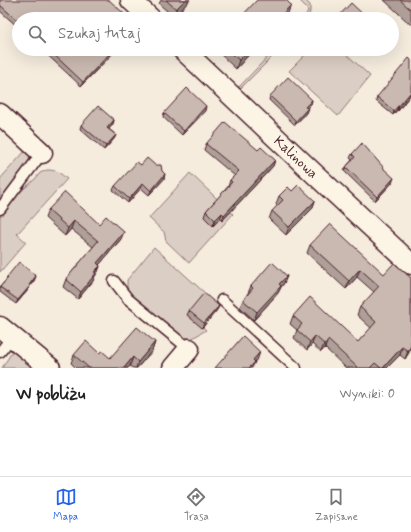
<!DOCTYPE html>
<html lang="pl">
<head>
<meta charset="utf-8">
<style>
	body { margin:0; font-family:Mynerve,sans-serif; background:#f2f2f2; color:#222 }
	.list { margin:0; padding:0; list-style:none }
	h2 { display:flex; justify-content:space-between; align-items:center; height:52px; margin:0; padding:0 16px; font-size:17px }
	h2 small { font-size:13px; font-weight:400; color:#767676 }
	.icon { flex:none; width:22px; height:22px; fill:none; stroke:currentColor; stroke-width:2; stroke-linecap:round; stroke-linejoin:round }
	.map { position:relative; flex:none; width:411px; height:368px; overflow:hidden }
	.search { position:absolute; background:#fff; box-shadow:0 4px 16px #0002; left:12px; right:12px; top:12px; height:44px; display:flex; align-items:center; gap:10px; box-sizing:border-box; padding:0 14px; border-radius:22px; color:#767676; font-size:15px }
	.sheet { height:108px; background:#fff }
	nav { display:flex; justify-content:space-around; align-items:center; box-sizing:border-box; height:56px; border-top:1px solid #e0e0e0; background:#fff; font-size:11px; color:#767676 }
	nav a { display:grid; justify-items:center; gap:2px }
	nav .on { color:#2563eb }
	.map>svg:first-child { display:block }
	.green { fill:#dbcec4; stroke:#927678 }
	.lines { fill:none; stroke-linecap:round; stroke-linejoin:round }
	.lane-casing { stroke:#4a1f2b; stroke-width:13 }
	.street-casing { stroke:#4a1f2b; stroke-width:23 }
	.lane { stroke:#fcf5e5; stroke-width:10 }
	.street { stroke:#fcf5e5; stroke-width:20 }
	.wall { fill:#ae9f98; stroke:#4a1f2b }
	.shaded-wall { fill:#8d827c; stroke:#4a1f2b }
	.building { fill:#cab9b1; stroke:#4a1f2b }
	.labels { text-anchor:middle; stroke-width:3; stroke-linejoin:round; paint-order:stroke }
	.street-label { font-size:14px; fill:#4a1f2b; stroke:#fcf5e5 }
</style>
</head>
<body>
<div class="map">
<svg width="411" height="368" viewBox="0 0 411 368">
	<rect width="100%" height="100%" fill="#f5ecde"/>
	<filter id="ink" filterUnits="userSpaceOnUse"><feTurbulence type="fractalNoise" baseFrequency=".025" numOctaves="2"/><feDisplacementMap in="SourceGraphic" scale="8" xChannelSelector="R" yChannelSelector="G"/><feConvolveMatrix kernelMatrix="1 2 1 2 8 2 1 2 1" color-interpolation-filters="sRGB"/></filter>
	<g filter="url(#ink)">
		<g class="green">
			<polygon points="299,0 305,0 310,5 310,12 307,19 303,19 305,16 308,11 305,6"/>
			<polygon points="275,49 278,51 243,86 236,92 233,90 240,86"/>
			<polygon points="309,49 341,49 370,76 338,116 289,71 304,56"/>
			<polygon points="26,150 30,154 29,161 0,201 0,179"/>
			<path d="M47,170C57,170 60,173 67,179L17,234L26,242L0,272V215L11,200L35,179L40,173Z"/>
			<polygon points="190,173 233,214 189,263 166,241 164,232 149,218"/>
			<polygon points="154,247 206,294 188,315 206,330 191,339 184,337 182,338 127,290 127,280"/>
			<polygon points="15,347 35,361 29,368 2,368"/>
		</g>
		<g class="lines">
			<defs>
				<g id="lane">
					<polyline points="0,209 42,153"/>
					<polyline points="114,281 128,299 189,349"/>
					<polyline points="222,300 296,368"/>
					<polyline points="0,352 12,337"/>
				</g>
				<g id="street">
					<polyline points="131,0 151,19"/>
					<path id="s1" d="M182,49L306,166L411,264"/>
					<polyline points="0,114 42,153"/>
					<polyline points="0,327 50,368"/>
					<polyline points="173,368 189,349"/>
				</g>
			</defs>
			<use href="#lane" class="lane-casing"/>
			<use href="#street" class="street-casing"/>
			<use href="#lane" class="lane"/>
			<use href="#street" class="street"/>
		</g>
		<g class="wall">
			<polygon points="0,0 19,19 19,28 0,11"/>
			<polygon points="161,0 190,0 174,17 159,4"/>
			<polygon points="384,0 411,0 411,25"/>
			<polygon points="41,49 117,49 81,86"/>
			<polygon points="219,49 254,49 236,69 218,52"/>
			<polygon points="411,94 398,111 397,110 393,115 376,101 377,97"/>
			<polygon points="270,96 312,100 311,104 307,108 306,113 295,125 269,100"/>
			<polygon points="205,111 182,135 163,117 164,113"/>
			<polygon points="114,120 113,124 109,129 116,135 114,139 104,150 80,129 81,125"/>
			<polygon points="206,144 258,150 275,160 273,166 222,221 220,219 213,226 204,217 206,211 228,187 230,180 235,176 204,150"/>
			<polygon points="352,154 384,169 392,183 375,201 344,171 346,167 352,160 350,158"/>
			<polygon points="141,165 162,171 164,179 149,195 141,188 128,203 113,190 115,186"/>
			<polygon points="292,191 315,201 312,209 286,235 269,219 272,211 277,206 276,204 279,196"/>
			<polygon points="48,210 99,224 121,239 99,265 100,266 97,274 95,276 93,281 78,299 63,287 66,279 93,247 71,229 65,236 45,218"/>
			<polygon points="310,245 384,274 411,278 411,349 405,359 400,355 387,368 346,368 325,348 321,352 312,344 307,350 294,338 297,330 290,324 293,316 358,342 371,328 357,315 360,307 374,292 357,277 346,289 307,253"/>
			<polygon points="36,276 34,281 30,286 28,290 16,304 0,292 0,287 6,280 7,277"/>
			<polygon points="287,276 284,283 281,287 278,293 254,320 240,307 243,300 248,293 251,286"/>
			<polygon points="219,306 217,310 202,328 187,315 189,311"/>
			<polygon points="155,342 152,351 137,368 133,368 130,366 128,368 76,368 71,363 74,355 99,353 110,358"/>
		</g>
		<g class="shaded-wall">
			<polygon points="185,0 190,0 174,17 176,9"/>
			<polygon points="291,5 288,13 282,19 278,19"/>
			<polygon points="114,49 117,49 81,86 83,82"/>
			<polygon points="250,49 254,49 236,69 239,60"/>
			<polygon points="411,92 411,94 398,111 399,106"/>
			<polygon points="312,100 311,104 304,111 305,107"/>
			<polygon points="206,106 205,111 182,135 184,131"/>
			<polygon points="398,106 397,110 393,115 394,111"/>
			<polygon points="308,108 306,113 295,125 296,121"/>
			<polygon points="114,120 113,124 106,132 107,128"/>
			<polygon points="116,135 114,139 104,150 106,146"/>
			<polygon points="275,160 273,166 222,221 224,215"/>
			<polygon points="165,174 164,179 149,195 151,191"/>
			<polygon points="394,178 392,183 375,201 377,197"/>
			<polygon points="143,183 141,188 128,203 129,199"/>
			<polygon points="315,201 312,209 286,235 289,227"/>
			<polygon points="222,213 220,219 213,226 215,220"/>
			<polygon points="74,221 71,229 65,236 68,228"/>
			<polygon points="124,232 121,239 94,271 97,263"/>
			<polygon points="100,266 97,274 95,276 93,281 78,299 81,292"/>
			<polygon points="360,269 357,277 346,289 349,281"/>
			<polygon points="36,276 34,281 27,289 29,285"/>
			<polygon points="287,276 284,283 281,287 278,293 254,320 257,312 279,284"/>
			<polygon points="30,286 28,290 16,304 18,300"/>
			<polygon points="219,306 217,310 202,328 204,323"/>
			<polygon points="315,336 312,344 307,350 310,342"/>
			<polygon points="328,340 325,348 321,352 324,344"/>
			<polygon points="155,342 152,351 137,368 136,368 138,362"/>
			<polygon points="411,346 411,349 405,359 408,351"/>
			<polygon points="402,347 400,355 387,368 383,368"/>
			<polygon points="260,352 258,358 251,366 253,360"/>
			<polygon points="133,357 130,366 128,368 124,368"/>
			<polygon points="255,362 252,368 249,368"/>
		</g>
		<g class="building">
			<polygon points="0,0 109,0 130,19 19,19 19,22 0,5"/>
			<polygon points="166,0 185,0 176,9"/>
			<polygon points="257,0 286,0 291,5 278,19 239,19"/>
			<polygon points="400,0 411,0 411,10"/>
			<polygon points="351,3 368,19 336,19"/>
			<polygon points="48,49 114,49 83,82"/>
			<polygon points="227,49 250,49 239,60"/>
			<polygon points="409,58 411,60 411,92 399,106 398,106 394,111 377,97"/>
			<polygon points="288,77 312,100 305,107 308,108 296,121 270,96"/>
			<polygon points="187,88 206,106 184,131 164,113"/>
			<polygon points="98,106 114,120 107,128 116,135 106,146 81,125"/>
			<polygon points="225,122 258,150 261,147 275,160 224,215 222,213 215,220 206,211 232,182 230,180 239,171 206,144"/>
			<polygon points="362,143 384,168 384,169 394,178 377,197 346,167 355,157 352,154"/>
			<polygon points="147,158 155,165 161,165 162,171 165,174 151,191 143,183 129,199 115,186 137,162 141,165"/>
			<polygon points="298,185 315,201 289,227 272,211 283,200 279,196 288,187 292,191"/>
			<polygon points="65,192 99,224 106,216 124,232 97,263 100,266 94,272 96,273 81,292 66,279 98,241 74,221 68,228 48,210"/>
			<polygon points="330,224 384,274 394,263 411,278 411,346 408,351 402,347 383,368 381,368 375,363 370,368 358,368 328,340 324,344 315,336 310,342 297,330 302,324 293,316 310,297 358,342 376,322 360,307 379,286 360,269 349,281 310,245"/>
			<polygon points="19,262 36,276 29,285 30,286 18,300 0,287 8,278 7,277"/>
			<polygon points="272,262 287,276 279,284 281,286 257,312 243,300 253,288 251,286"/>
			<polygon points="204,293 219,306 204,323 189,311"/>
			<polygon points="137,327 155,342 138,362 133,357 124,368 89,368 74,355 86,341 99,353 102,351 110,358"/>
			<polygon points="243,336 260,352 253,360 255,362 249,368 215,368"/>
		</g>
	</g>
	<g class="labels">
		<g class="street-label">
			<text dy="5" stroke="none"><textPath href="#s1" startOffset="157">Kalinowa</textPath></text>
		</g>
	</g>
</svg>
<div class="search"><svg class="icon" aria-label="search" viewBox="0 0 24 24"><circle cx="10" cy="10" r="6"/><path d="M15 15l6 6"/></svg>Szukaj tutaj</div>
</div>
<section class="sheet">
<h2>W pobliżu<small>Wyniki: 0</small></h2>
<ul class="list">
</ul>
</section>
<nav>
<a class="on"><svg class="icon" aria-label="map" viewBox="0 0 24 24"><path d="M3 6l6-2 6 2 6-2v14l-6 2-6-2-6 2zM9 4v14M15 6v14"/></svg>Mapa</a>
<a><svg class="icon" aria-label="directions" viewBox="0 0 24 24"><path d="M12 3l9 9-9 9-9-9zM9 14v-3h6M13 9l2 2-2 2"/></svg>Trasa</a>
<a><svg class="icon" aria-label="saved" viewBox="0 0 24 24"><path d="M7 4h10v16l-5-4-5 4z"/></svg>Zapisane</a>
</nav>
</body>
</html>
